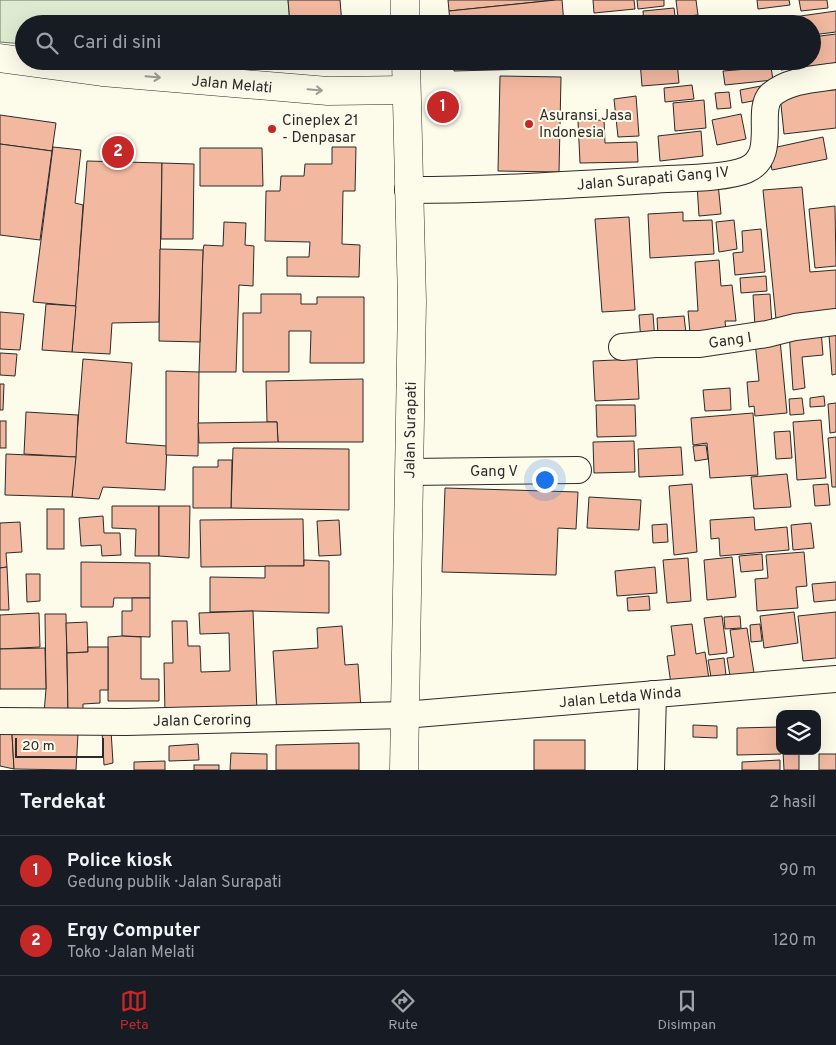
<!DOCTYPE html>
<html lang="id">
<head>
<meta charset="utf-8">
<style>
	body { margin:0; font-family:Overpass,sans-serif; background:#20242c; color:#f1f3f6 }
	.controls { position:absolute; right:15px; bottom:15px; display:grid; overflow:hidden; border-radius:10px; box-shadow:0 5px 20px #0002 }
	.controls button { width:45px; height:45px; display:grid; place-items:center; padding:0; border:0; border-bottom:1px solid #363941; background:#171b24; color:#f1f3f6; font:25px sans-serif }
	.scale { position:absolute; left:15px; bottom:12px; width:89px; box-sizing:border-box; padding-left:5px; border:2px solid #2b2b2b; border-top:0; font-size:14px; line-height:18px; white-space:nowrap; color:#2b2b2b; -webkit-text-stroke:4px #fdfbea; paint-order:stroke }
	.you { position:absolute; left:544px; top:479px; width:18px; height:18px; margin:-12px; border:4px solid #fff; border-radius:50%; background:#1a73e8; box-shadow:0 0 0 8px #1a73e833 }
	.badge { display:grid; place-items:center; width:32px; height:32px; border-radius:50%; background:#c62828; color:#fff; font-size:16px; font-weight:700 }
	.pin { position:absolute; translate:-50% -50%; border:2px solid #fff; box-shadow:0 1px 5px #0006 }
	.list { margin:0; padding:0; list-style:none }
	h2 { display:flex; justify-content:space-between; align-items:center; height:65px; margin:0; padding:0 20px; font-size:21px }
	h2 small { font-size:16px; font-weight:400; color:#9ea1a6 }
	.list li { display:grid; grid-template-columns:32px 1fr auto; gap:15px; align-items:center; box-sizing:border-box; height:70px; padding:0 20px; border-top:1px solid #363941 }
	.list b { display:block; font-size:19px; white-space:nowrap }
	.list p { margin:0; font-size:16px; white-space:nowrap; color:#9ea1a6 }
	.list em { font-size:16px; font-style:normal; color:#9ea1a6 }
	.icon { flex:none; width:28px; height:28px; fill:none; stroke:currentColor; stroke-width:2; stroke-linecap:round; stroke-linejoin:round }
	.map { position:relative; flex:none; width:836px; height:770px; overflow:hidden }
	.search { position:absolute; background:#171b24; box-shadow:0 5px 20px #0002; left:15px; right:15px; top:15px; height:55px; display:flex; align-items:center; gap:12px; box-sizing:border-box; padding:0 18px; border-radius:28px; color:#9ea1a6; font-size:19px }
	.sheet { height:205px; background:#171b24 }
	nav { display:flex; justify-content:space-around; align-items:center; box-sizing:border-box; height:70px; border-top:1px solid #363941; background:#171b24; font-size:14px; color:#9ea1a6 }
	nav a { display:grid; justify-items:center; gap:2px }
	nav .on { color:#c62828 }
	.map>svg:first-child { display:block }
	.green { fill:#deebd1; stroke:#74746e }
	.building { fill:#f2b8a0; stroke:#2b2b2b }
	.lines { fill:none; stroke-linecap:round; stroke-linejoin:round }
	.street-casing { stroke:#2b2b2b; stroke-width:28 }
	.secondary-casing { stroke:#2b2b2b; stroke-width:29 }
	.street { stroke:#fdfbea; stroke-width:26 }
	.secondary { stroke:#fdfbea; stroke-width:28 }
	.oneway { stroke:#9e9d94 }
	.poi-dot { fill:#c62828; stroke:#fdfbea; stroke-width:2 }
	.labels { text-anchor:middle; stroke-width:4; stroke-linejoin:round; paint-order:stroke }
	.street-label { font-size:15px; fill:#2b2b2b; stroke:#fdfbea }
	.poi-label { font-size:15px; fill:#2b2b2b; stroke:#fdfbea; text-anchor:start }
</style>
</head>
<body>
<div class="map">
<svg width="836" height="770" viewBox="0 0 836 770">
	<rect width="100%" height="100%" fill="#fdfbea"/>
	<polygon class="green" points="0,0 288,0 290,24 24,24 24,44 0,42"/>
	<g class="building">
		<polygon points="288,0 340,0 342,24 290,24"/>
		<polygon points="448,0 556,0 449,11"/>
		<polygon points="556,0 562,0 564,24 450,24 449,11"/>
		<polygon points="593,0 634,0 635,9 594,13"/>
		<polygon points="637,0 664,0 664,6 638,9"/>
		<polygon points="676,0 696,0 698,15 678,17"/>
		<polygon points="757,0 789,0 790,5 758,9"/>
		<polygon points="799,0 827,0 828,8 801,11"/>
		<polygon points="674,8 676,24 644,24 643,11"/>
		<polygon points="836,11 836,32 812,35 812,24 773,24 772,20"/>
		<polygon points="758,16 759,24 740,24 740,19"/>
		<polygon points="736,19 737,24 693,24"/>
		<polygon points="836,34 836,63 781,70 780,61 812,61 812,37"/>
		<polygon points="453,61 568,61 568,68 454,71"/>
		<polygon points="640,61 677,61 679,83 642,86"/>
		<polygon points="771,67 773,80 725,85 723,71"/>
		<polygon points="500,76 561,77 559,172 498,171"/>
		<polygon points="692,85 694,99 665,102 664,88"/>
		<polygon points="761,86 763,99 742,103 740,90"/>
		<polygon points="836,89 836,128 784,134 780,95"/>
		<polygon points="729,92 731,108 717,109 715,93"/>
		<polygon points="636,96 639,136 618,137 614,99"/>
		<polygon points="704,100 706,128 675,131 673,103"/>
		<polygon points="741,114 746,139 717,145 712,120"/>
		<polygon points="0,115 56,123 52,151 0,144"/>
		<polygon points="604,120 605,143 637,142 638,162 580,163 578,121"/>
		<polygon points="701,131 703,156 660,161 658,136"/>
		<polygon points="823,137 827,159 772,170 768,149"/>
		<polygon points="0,144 52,151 40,240 0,235"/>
		<polygon points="53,147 81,150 75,203 83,205 76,306 33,302"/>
		<polygon points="332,147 356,147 355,191 343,191 342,244 360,245 359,277 287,276 287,257 309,257 310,242 265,241 266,191 280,191 281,176 304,176 305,164 332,164"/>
		<polygon points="200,148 262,148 263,186 200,186"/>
		<polygon points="87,161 162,163 159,322 112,323 110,354 72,352"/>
		<polygon points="162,163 194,164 193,239 161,239"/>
		<polygon points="718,183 721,214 699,216 697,185"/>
		<polygon points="802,187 810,272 836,270 836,313 776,319 763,190"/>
		<polygon points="835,206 836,266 815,268 809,209"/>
		<polygon points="683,212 683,221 712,220 714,254 650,258 648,214"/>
		<polygon points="629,217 635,310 602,312 595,219"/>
		<polygon points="734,220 737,249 719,252 716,222"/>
		<polygon points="224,222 246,223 245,245 254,246 253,286 239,285 236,372 199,372 203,250 204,245 223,246"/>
		<polygon points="761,229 765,272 735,275 733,253 743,252 742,231"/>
		<polygon points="160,249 203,250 200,342 159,341"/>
		<polygon points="719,260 721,286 732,285 736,321 725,321 726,330 690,333 688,311 698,311 695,262"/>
		<polygon points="766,276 767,291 741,293 740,278"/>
		<polygon points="261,294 301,294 301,304 317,304 317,297 364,297 364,363 310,363 311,331 289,331 289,372 243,372 243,313 261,313"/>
		<polygon points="770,294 772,325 755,326 753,295"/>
		<polygon points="46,304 76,306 72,352 42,350"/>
		<polygon points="0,312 24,314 20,350 0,349"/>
		<polygon points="653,314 655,341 641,342 639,315"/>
		<polygon points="684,316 686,333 658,335 657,318"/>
		<polygon points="821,330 823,355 802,357 805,388 793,390 789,332"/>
		<polygon points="829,335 836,335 836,374 832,375"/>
		<polygon points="780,340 787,413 755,416 754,406 749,407 747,382 759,381 755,342"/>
		<polygon points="0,353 17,354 15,376 0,375"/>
		<polygon points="83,359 132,363 126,443 167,446 165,490 103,487 99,499 72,497"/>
		<polygon points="637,359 639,399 595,401 593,361"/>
		<polygon points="166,371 199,372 198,456 166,455"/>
		<polygon points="363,379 363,442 278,442 277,422 267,422 266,381"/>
		<polygon points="0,384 4,384 3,410 0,410"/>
		<polygon points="730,388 731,410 705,411 703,390"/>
		<polygon points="824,396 825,406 810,407 810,398"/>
		<polygon points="802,398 804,414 790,415 789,399"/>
		<polygon points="836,403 836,432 830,433 828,404"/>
		<polygon points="596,405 635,405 636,436 597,437"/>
		<polygon points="26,412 78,415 76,457 24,454"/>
		<polygon points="753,413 758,475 710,478 707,443 693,445 691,418"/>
		<polygon points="821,420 826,478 797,480 793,422"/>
		<rect x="0" y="421" width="6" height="27"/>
		<polygon points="267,422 277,422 278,442 199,443 198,423"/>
		<polygon points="790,431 792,458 776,459 774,432"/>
		<polygon points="836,437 836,487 832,487 828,438"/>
		<polygon points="634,441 635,472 594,473 593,442"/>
		<polygon points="706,445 708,459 695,461 693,446"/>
		<polygon points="681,447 683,475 639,477 638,449"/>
		<polygon points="233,448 349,449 349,510 231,508"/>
		<polygon points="6,454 76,457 72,497 5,495"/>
		<polygon points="218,460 232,460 231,508 193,508 193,467 218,467"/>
		<polygon points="787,474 791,507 754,509 751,477"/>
		<polygon points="692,484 697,552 674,555 669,486"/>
		<polygon points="828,484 830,505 815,506 813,485"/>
		<polygon points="445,488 578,492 576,529 558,528 556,575 442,572"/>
		<polygon points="589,497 641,500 639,530 587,528"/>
		<polygon points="112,506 159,506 159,556 135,556 136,529 112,528"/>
		<polygon points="159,506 190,506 189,558 159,556"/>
		<rect x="47" y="509" width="17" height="40"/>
		<polygon points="103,516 104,533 120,533 121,555 102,556 101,545 81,546 79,518"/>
		<polygon points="754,517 755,530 787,527 789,550 720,556 719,538 711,539 710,520"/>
		<polygon points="303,519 304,566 201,567 200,520"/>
		<polygon points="339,520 341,555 319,556 317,521"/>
		<polygon points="20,522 22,552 6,553 7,567 0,568 0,523"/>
		<polygon points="811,523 814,548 793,550 791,525"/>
		<polygon points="667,524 668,542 653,543 652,525"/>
		<polygon points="804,552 807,586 796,587 798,608 757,611 755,579 768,578 766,555"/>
		<polygon points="762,554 763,570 741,572 739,556"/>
		<polygon points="732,557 736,597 707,600 704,560"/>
		<polygon points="688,558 691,601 667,603 663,560"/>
		<polygon points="304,560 329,561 329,613 253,611 210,612 210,577 265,578 265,566 304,566"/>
		<polygon points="81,562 150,563 150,598 114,598 113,607 81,607"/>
		<polygon points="7,567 9,610 0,610 0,568"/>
		<polygon points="655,567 657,593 617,596 615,571"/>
		<polygon points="26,574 40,574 40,601 27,602"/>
		<polygon points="836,582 836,600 814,602 812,584"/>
		<polygon points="649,596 650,610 628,611 627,598"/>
		<polygon points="132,598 150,598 150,637 122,636 122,611 132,611"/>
		<polygon points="253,611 257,712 165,715 164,663 173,663 172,621 187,621 188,646 200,646 201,672 230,671 229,633 200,634 199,613"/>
		<polygon points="794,612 798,643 764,648 760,616"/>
		<polygon points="836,612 836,658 803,661 798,616"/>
		<polygon points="39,613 40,647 0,649 0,615"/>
		<polygon points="45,614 66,614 68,712 44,713 46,689"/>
		<polygon points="722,616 727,653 709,655 704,618"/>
		<polygon points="740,616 741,628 725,629 724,617"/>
		<polygon points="87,622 88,652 67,653 66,623"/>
		<polygon points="692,624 696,654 705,652 709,679 671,684 667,656 675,655 671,626"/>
		<polygon points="760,624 762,641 751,642 750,625"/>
		<polygon points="342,626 345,665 358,664 361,710 277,714 273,651 318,648 317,628"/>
		<polygon points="747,628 754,673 730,676 727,658 734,657 730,630"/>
		<polygon points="122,636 141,637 141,679 159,679 159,701 108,701 108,637"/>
		<polygon points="88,647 108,647 108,690 100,690 100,703 83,704 83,712 68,712 67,653 88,652"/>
		<polygon points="45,648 46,689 0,689 0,649"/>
		<polygon points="724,658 726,675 711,677 708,660"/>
		<polygon points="693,725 717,726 717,738 693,737"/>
		<polygon points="780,727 781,754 737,755 737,728"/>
		<polygon points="111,730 113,763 104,765 102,731"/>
		<polygon points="0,734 12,734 14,769 0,766"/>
		<polygon points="12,734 78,734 76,770 14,769"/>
		<rect x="534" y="740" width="51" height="30"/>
		<polygon points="359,743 359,770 276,770 276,745"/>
		<polygon points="198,744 199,760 169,761 169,746"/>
		<polygon points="783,751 799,751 799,770 784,770"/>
		<polygon points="231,753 267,754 267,770 230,770"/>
		<rect x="819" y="754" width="17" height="16"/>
		<polygon points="780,760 780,770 742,770 742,762"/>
		<polygon points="165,761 165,770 134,770 134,762"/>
		<rect x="194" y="765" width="25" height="5"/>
	</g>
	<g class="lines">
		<defs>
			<g id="street">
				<path d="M408,190C490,190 570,185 652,180C677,178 724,179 746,170C779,156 755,111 771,95C788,80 815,79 836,76"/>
				<polyline points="622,347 655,344 700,344 767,334 795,327 836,322"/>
				<polyline points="410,472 578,470"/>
				<polyline points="0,721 126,722 404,715 836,679"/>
				<polyline points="651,770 653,694"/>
			</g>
			<g id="secondary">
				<polyline points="405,0 405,24"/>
				<polyline points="0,58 102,72 328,91 406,90"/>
				<polyline points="404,770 412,301 406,61"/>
			</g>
		</defs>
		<use href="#street" class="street-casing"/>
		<use href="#secondary" class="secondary-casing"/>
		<use href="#street" class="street"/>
		<use href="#secondary" class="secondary"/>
	</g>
	<defs><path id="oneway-shaft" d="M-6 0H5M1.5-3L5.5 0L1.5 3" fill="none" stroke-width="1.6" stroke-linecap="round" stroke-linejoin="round" transform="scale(1.25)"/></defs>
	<g class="oneway">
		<use href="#oneway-shaft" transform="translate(153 77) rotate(5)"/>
		<use href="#oneway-shaft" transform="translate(315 90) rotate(5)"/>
	</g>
	<g class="poi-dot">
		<circle cx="529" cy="124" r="5"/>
		<circle cx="272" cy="129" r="5"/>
	</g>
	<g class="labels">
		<g class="street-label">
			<text transform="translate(232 84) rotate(5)" y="5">Jalan Melati</text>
			<text transform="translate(653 178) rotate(-5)" y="5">Jalan Surapati Gang IV</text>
			<text transform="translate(730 340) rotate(-8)" y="5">Gang I</text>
			<text transform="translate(410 430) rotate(-89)" y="5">Jalan Surapati</text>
			<text x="494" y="476">Gang V</text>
			<text transform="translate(620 697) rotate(-5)" y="5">Jalan Letda Winda</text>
			<text transform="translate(202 720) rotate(-1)" y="5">Jalan Ceroring</text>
		</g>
		<g class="poi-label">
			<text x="539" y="120">Asuransi Jasa<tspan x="539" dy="17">Indonesia</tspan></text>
			<text x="282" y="125">Cineplex 21<tspan x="282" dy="17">- Denpasar</tspan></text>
		</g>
	</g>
</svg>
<div class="controls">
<button><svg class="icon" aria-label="layers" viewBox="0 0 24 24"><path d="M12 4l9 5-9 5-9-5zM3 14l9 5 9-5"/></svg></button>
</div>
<div class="scale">20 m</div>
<div class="you"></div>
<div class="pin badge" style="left:443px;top:107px">1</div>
<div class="pin badge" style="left:118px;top:152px">2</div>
<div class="search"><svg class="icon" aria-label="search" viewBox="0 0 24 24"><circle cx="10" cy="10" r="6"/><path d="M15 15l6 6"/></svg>Cari di sini</div>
</div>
<section class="sheet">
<h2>Terdekat<small>2 hasil</small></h2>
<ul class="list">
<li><span class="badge">1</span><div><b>Police kiosk</b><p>Gedung publik · Jalan Surapati</p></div><em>90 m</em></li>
<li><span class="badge">2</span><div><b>Ergy Computer</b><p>Toko · Jalan Melati</p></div><em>120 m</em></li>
</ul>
</section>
<nav>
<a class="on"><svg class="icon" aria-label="map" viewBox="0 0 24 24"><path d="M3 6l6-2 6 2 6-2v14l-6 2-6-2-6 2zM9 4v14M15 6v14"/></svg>Peta</a>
<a><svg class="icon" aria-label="directions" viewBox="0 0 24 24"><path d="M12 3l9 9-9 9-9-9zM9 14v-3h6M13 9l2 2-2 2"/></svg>Rute</a>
<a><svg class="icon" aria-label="saved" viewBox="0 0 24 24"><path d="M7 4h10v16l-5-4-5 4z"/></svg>Disimpan</a>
</nav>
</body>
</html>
